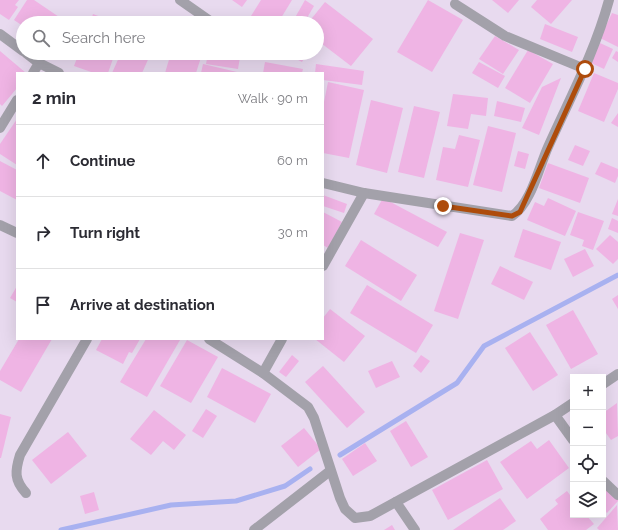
<!DOCTYPE html>
<html lang="en">
<head>
<meta charset="utf-8">
<style>
	body { margin:0; font-family:Raleway,sans-serif; background:#f2f2f3; color:#2b2b33 }
	.controls { position:absolute; right:12px; bottom:12px; display:grid; overflow:hidden; border-radius:0px; box-shadow:0 4px 16px #0002 }
	.controls button { width:36px; height:36px; display:grid; place-items:center; padding:0; border:0; border-bottom:1px solid #e1e1e2; background:#fff; color:#2b2b33; font:20px sans-serif }
	.stop { position:absolute; width:12px; height:12px; margin:-9px; border:3px solid #ae4c0c; border-radius:50%; background:#fff }
	.stop.end { background:#ae4c0c; border-color:#fff; box-shadow:0 1px 4px #0008 }
	.list { margin:0; padding:0; list-style:none }
	h2 { display:flex; justify-content:space-between; align-items:center; height:52px; margin:0; padding:0 16px; font-size:17px }
	h2 small { font-size:13px; font-weight:400; color:#7c7c81 }
	.list li { display:grid; grid-template-columns:26px 1fr auto; gap:12px; align-items:center; box-sizing:border-box; height:72px; padding:0 16px; border-top:1px solid #e1e1e2 }
	.list b { display:block; font-size:15px; white-space:nowrap }
	.list em { font-size:13px; font-style:normal; color:#7c7c81 }
	.icon { flex:none; width:22px; height:22px; fill:none; stroke:currentColor; stroke-width:2; stroke-linecap:round; stroke-linejoin:round }
	.map { position:relative; flex:none; width:618px; height:530px; overflow:hidden }
	.search { position:absolute; background:#fff; box-shadow:0 4px 16px #0002; left:16px; top:16px; width:308px; height:44px; display:flex; align-items:center; gap:10px; box-sizing:border-box; padding:0 14px; border-radius:22px; color:#7c7c81; font-size:15px }
	.panel { position:absolute; background:#fff; box-shadow:0 4px 16px #0002; left:16px; top:72px; width:308px; height:268px; border-radius:0px }
	.map>svg:first-child { display:block }
	.lines { fill:none; stroke-linecap:round; stroke-linejoin:round }
	.stream { stroke:#a8b1f0; stroke-width:5 }
	.building { fill:#efb4e4 }
	.minor { stroke:#a3a1aa; stroke-width:10 }
	.route { stroke:#ae4c0c; stroke-width:5 }
</style>
</head>
<body>
<div class="map">
<svg width="618" height="530" viewBox="0 0 618 530">
	<rect width="100%" height="100%" fill="#e8daef"/>
	<g class="lines">
		<g class="stream">
			<polyline points="340,455 457,383 484,346 618,275"/>
			<polyline points="61,530 171,505 236,501 285,486 310,469"/>
		</g>
	</g>
	<g class="building">
		<polygon points="0,0 19,0 15,5 18,7 9,20 0,14"/>
		<polygon points="27,0 34,0 68,23 23,23 23,26 14,20"/>
		<polygon points="232,0 247,0 242,7"/>
		<polygon points="261,0 292,0 278,23 262,23 251,16"/>
		<polygon points="305,0 314,6 304,23 292,23"/>
		<polygon points="428,0 463,20 432,72 397,52"/>
		<polygon points="492,0 519,0 508,13"/>
		<polygon points="537,0 572,0 551,24 531,7"/>
		<polygon points="325,2 373,39 351,66 317,40 317,23 308,23"/>
		<polygon points="612,13 618,15 618,47 600,38"/>
		<polygon points="93,14 117,23 90,23"/>
		<polygon points="545,24 578,37 572,52 540,39"/>
		<polygon points="495,36 519,50 503,74 479,59"/>
		<polygon points="600,43 613,49 604,69 591,63"/>
		<polygon points="528,50 553,64 530,103 505,88"/>
		<polygon points="0,51 26,73 17,73 17,88 2,106 0,104"/>
		<polygon points="616,51 618,52 618,62 612,58"/>
		<polygon points="79,53 115,53 108,73 94,73 74,66"/>
		<polygon points="121,53 151,53 142,73 112,73"/>
		<polygon points="171,53 202,54 196,73 165,73"/>
		<polygon points="208,53 240,57 238,69 206,64"/>
		<polygon points="285,53 307,53 302,62"/>
		<polygon points="265,62 303,69 302,73 263,73"/>
		<polygon points="479,62 505,76 498,88 472,73"/>
		<polygon points="203,64 237,72 237,73 201,73"/>
		<polygon points="316,64 364,71 362,85 323,80 323,73 315,73"/>
		<polygon points="594,73 618,83 618,89 604,122 578,111"/>
		<polygon points="561,78 539,135 522,128 542,87"/>
		<polygon points="328,82 364,90 349,158 323,153 323,107"/>
		<polygon points="453,94 488,98 486,116 471,114 468,129 447,126"/>
		<polygon points="371,100 403,108 387,173 356,165"/>
		<polygon points="497,101 525,108 521,122 494,116"/>
		<polygon points="414,106 440,112 424,178 398,172"/>
		<polygon points="618,113 618,127 611,123"/>
		<polygon points="17,119 17,165 0,154 0,144"/>
		<polygon points="488,126 516,133 502,192 473,185"/>
		<polygon points="459,135 480,140 468,187 436,180 443,147 455,149"/>
		<polygon points="575,145 590,151 583,166 568,160"/>
		<polygon points="518,151 529,154 525,169 514,166"/>
		<polygon points="0,161 17,170 17,200 0,191"/>
		<polygon points="601,162 618,169 618,176 615,183 595,174"/>
		<polygon points="548,163 589,178 580,203 539,188"/>
		<polygon points="323,195 347,204 344,213 323,206"/>
		<polygon points="383,198 447,232 438,247 374,214"/>
		<polygon points="548,198 576,211 565,236 527,220 535,202 544,206"/>
		<polygon points="618,199 618,216 612,214"/>
		<polygon points="323,212 342,222 328,248 323,245"/>
		<polygon points="578,212 604,221 593,250 582,246 584,240 570,235"/>
		<polygon points="612,218 618,221 618,233 608,229"/>
		<polygon points="523,229 561,242 551,270 514,257"/>
		<polygon points="460,233 484,240 458,319 434,311"/>
		<polygon points="610,235 618,242 618,259 613,264 596,249"/>
		<polygon points="361,240 417,275 401,301 345,266"/>
		<polygon points="585,249 594,266 573,277 564,259"/>
		<polygon points="500,266 533,282 524,300 491,284"/>
		<polygon points="367,285 433,325 416,353 350,313"/>
		<polygon points="17,286 17,302 10,298"/>
		<polygon points="618,295 618,309 612,299"/>
		<polygon points="330,309 365,336 344,362 315,339 323,339 323,318"/>
		<polygon points="573,310 598,354 571,369 546,325"/>
		<polygon points="530,332 558,375 533,391 505,348"/>
		<polygon points="19,339 52,339 21,392 0,380 0,371"/>
		<polygon points="102,339 140,339 132,353 129,352 123,364 96,350"/>
		<polygon points="146,339 180,340 147,397 120,382"/>
		<polygon points="187,340 218,357 191,403 160,386"/>
		<polygon points="292,355 299,361 286,377 279,372"/>
		<polygon points="421,355 430,361 421,373 413,366"/>
		<polygon points="392,361 400,377 376,388 368,371"/>
		<polygon points="323,366 365,412 347,428 305,382"/>
		<polygon points="222,368 271,394 255,423 207,397"/>
		<polygon points="617,403 618,436 611,440 603,429 603,413"/>
		<polygon points="206,409 217,416 203,438 192,431"/>
		<polygon points="154,410 186,435 174,450 163,441 151,455 130,439"/>
		<polygon points="0,414 11,417 1,458 0,458"/>
		<polygon points="406,421 428,457 411,467 390,431"/>
		<polygon points="304,428 321,449 298,467 281,446"/>
		<polygon points="68,432 87,456 51,484 32,460"/>
		<polygon points="549,440 569,468 527,499 500,462 531,441 537,449"/>
		<polygon points="365,443 377,461 353,476 342,459"/>
		<polygon points="487,460 503,489 448,520 432,490"/>
		<polygon points="606,488 618,499 618,501 607,513 603,509 603,492"/>
		<polygon points="567,491 573,499 573,515 586,515 594,524 586,530 548,530 540,519 558,504 555,500"/>
		<polygon points="94,492 99,510 85,514 80,496"/>
		<polygon points="500,498 516,521 503,530 453,530"/>
		<polygon points="617,505 618,530 599,530 597,528"/>
		<polygon points="392,525 395,530 384,530"/>
	</g>
	<g class="lines">
		<g class="minor">
			<polyline points="180,0 213,23"/>
			<polyline points="455,4 505,36 585,69"/>
			<polyline points="0,34 23,51"/>
			<polyline points="26,53 39,63 59,73"/>
			<polyline points="33,73 39,63"/>
			<polyline points="0,128 17,100"/>
			<path d="M323,183L364,193L512,216C531,204 539,167 548,147C570,98 595,52 609,0"/>
			<polyline points="0,225 17,233"/>
			<polyline points="323,266 364,193"/>
			<polyline points="209,339 263,373 308,407 314,418 340,498 345,509 355,518 370,516 555,415 573,403"/>
			<polyline points="263,373 282,339"/>
			<polyline points="603,384 618,374"/>
			<polyline points="555,415 573,440"/>
			<polyline points="603,481 618,495"/>
			<path d="M26,493C14,480 15,471 20,455L87,339"/>
			<polyline points="396,502 415,530"/>
			<polyline points="254,530 330,471"/>
		</g>
	</g>
	<g class="lines">
		<polyline class="route" points="443,206 512,216 520,212 585,69"/>
	</g>
</svg>
<div class="controls">
<button>+</button>
<button>−</button>
<button><svg class="icon" aria-label="locate" viewBox="0 0 24 24"><circle cx="12" cy="12" r="6"/><path d="M12 2v4M12 18v4M2 12h4M18 12h4"/></svg></button>
<button><svg class="icon" aria-label="layers" viewBox="0 0 24 24"><path d="M12 4l9 5-9 5-9-5zM3 14l9 5 9-5"/></svg></button>
</div>
<div class="stop" style="left:585px;top:69px"></div>
<div class="stop end" style="left:443px;top:206px"></div>
<div class="search"><svg class="icon" aria-label="search" viewBox="0 0 24 24"><circle cx="10" cy="10" r="6"/><path d="M15 15l6 6"/></svg>Search here</div>
<section class="panel">
<h2>2 min<small>Walk · 90 m</small></h2>
<ul class="list">
<li><svg class="icon" aria-label="ahead" viewBox="0 0 24 24"><path d="M12 20V5M6 11l6-6 6 6"/></svg><div><b>Continue</b></div><em>60 m</em></li>
<li><svg class="icon" aria-label="right" viewBox="0 0 24 24"><path d="M7 20v-9h11M14 6l5 5-5 5"/></svg><div><b>Turn right</b></div><em>30 m</em></li>
<li><svg class="icon" aria-label="arrive" viewBox="0 0 24 24"><path d="M6 21V4h12l-3 4 3 4H6"/></svg><div><b>Arrive at destination</b></div></li>
</ul>
</section>
</div>
</body>
</html>
